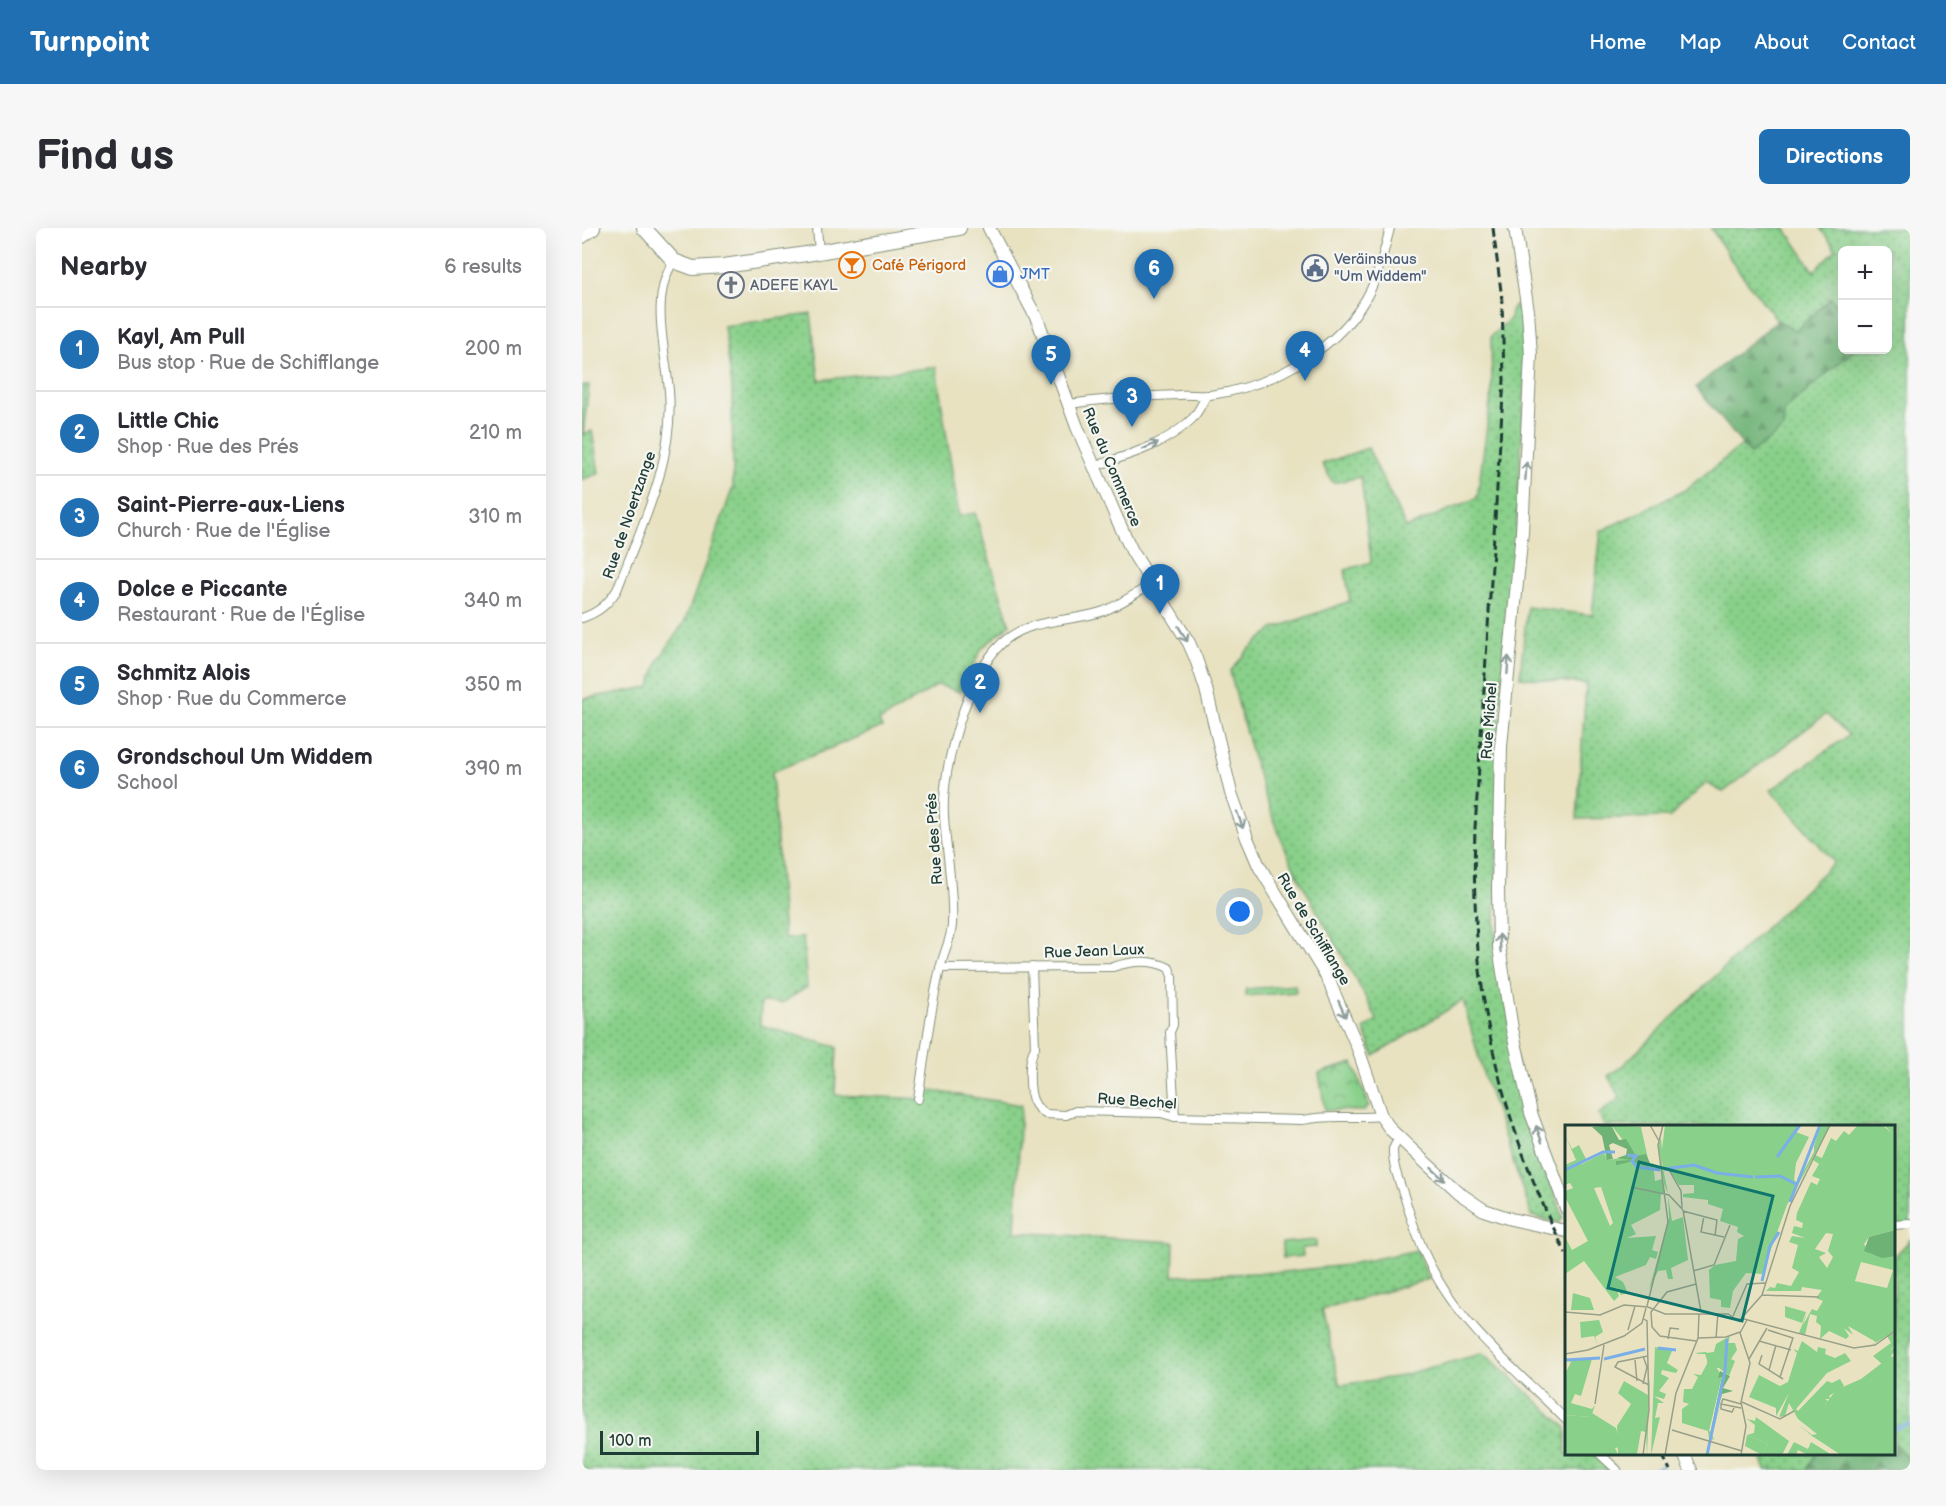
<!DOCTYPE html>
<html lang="en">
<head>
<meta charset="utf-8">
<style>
	body { margin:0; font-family:"Balsamiq Sans",sans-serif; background:#f7f7f7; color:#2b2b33 }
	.controls { position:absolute; right:18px; top:18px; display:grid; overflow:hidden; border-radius:9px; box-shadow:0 6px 24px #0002 }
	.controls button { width:54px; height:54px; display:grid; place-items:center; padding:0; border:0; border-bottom:2px solid #e1e1e2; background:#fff; color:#2b2b33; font:30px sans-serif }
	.scale { position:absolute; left:18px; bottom:15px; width:159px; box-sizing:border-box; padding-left:6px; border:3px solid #1f3d34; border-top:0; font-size:16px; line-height:21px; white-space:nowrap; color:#1f3d34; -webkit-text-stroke:4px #f6f6f2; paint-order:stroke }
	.you { position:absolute; left:658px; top:684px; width:21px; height:21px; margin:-15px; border:4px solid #fff; border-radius:50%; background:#1a73e8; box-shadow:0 0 0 9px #1a73e833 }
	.badge { display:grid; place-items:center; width:39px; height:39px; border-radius:50%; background:#1f6fb2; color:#fff; font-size:20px; font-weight:700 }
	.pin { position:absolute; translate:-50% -50px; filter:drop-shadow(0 2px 3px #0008) }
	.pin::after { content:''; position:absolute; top:32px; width:21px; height:18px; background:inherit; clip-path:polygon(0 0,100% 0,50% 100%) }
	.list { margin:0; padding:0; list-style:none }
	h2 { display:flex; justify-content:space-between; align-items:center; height:78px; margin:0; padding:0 24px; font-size:26px }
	h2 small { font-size:20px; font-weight:400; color:#7c7c81 }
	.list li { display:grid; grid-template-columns:39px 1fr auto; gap:18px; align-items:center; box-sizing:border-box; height:84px; padding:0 24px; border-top:2px solid #e1e1e2 }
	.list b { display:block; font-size:22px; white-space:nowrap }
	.list p { margin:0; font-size:20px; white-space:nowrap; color:#7c7c81 }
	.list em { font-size:20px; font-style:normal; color:#7c7c81 }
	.map { position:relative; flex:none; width:1328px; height:1242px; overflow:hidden; border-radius:9px }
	header { display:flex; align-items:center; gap:36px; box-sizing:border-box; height:84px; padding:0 30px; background:#1f6fb2; color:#fff }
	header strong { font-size:28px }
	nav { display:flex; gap:33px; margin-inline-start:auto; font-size:21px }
	.intro { display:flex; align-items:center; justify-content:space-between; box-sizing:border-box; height:144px; padding:0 36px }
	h1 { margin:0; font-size:42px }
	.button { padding:15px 27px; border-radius:9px; background:#1f6fb2; color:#fff; font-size:21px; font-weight:700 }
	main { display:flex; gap:36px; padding:0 36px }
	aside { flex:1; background:#fff; border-radius:9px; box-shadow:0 6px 24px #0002 }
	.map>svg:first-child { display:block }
	.grass { fill:url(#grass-dots); stroke:#54865f; stroke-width:1.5 }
	.forest { fill:url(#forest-firs); stroke:#467855; stroke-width:1.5 }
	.park { fill:url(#park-crowns); stroke:#54865f; stroke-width:1.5 }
	.garden { fill:#89d08a; stroke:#54865f; stroke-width:1.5 }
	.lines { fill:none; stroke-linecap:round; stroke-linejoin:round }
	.stream { stroke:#7aaee7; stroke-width:3 }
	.street-casing { stroke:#84907a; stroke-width:10 }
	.secondary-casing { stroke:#84907a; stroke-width:14 }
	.primary-casing { stroke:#84907a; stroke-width:16 }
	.street { stroke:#fff; stroke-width:8 }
	.secondary { stroke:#fff; stroke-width:12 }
	.primary { stroke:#fff; stroke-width:14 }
	.rail { stroke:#1f3d34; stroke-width:3; stroke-dasharray:9 4.5; stroke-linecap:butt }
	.oneway { stroke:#8f9e9a }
	.labels { text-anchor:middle; stroke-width:4.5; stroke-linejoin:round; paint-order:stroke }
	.service-label { font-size:15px; fill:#4e5e75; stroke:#f6f6f2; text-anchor:start }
	.food-label { font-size:15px; fill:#c56008; stroke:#f6f6f2; text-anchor:start }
	.shop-label { font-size:15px; fill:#366cbe; stroke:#f6f6f2; text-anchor:start }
	.worship-label { font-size:15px; fill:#5b616d; stroke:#f6f6f2; text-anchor:start }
	.street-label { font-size:15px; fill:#1f3d34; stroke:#f6f6f2 }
	.inset-river { fill:none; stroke:#7aaee7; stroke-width:3 }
	.inset-road { fill:none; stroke:#98a089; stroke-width:1.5 }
	.view { fill:#0f766e; fill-opacity:0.15; stroke:#0f766e; stroke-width:3 }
	.inset-edge { fill:none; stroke:#1f3d34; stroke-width:3 }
</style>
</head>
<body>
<header>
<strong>Turnpoint</strong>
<nav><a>Home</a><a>Map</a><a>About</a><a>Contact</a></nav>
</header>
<div class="intro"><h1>Find us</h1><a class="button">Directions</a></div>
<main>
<aside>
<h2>Nearby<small>6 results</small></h2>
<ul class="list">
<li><span class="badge">1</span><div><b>Kayl, Am Pull</b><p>Bus stop · Rue de Schifflange</p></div><em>200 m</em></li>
<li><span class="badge">2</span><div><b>Little Chic</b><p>Shop · Rue des Prés</p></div><em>210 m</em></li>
<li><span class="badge">3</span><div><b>Saint-Pierre-aux-Liens</b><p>Church · Rue de l'Église</p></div><em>310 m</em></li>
<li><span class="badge">4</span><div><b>Dolce e Piccante</b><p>Restaurant · Rue de l'Église</p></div><em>340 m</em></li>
<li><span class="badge">5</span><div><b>Schmitz Alois</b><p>Shop · Rue du Commerce</p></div><em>350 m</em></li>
<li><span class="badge">6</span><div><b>Grondschoul Um Widdem</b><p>School</p></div><em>390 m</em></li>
</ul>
</aside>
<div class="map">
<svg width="1328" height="1242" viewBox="0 0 1328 1242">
	<defs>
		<pattern id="grass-dots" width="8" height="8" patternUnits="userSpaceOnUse" patternTransform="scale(1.5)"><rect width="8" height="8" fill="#89d08a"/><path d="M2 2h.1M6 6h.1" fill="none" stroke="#6faa72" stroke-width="1.8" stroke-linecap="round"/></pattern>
		<pattern id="forest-firs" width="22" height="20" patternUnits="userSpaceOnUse" patternTransform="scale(1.5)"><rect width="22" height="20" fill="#6eb276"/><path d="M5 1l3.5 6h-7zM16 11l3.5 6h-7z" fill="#5a9262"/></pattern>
		<pattern id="park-crowns" width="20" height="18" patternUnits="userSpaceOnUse" patternTransform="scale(1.5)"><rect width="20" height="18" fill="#89d08a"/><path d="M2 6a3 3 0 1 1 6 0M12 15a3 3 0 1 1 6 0" fill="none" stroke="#6faa72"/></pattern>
	</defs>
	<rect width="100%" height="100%" fill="#f6f6f2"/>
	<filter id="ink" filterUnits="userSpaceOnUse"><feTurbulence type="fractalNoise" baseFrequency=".0167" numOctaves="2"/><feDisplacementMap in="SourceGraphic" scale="12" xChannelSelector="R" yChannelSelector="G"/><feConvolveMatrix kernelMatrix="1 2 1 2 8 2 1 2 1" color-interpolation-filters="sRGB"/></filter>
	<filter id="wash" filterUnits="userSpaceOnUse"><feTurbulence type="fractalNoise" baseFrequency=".008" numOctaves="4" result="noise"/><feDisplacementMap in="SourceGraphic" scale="24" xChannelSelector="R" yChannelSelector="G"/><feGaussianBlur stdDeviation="1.35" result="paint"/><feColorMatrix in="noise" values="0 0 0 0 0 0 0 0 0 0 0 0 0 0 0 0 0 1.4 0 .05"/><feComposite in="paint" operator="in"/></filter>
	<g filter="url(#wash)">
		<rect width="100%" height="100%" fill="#e8e2c1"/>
		<g class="grass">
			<polygon points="1129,0 1203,0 1232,43 1254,22 1238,0 1328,0 1328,996 1312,997 1312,898 1022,898 1017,886 1038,870 1026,848 1040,838 1252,634 1189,562 1267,507 1244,486 1141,564 1124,555 1088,589 995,591 1004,456 938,449 945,379 1010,387 1019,303 1103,262 1160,217 1168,226 1202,183 1272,122 1306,122 1306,22 1260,22 1260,85 1249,70 1214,104 1195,92 1153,38"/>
			<path d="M933,77L940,79L945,120L933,322L922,420L918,483L913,703L942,879L981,989L977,995L950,988L903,852L881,772L792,828L782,801L795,792C770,740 738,692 712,640C682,578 665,510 648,444L666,422L691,401L768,373L763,342L789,334L779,249L751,255L740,236L786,220L824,300L895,270L910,161L909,108L928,91L929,82Z"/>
			<polygon points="229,86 237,152 354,139 377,288 393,285 428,397 400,420 378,464 356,457 297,493 300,499 190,544 202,711 221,709 225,759 200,775 179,774 178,797 255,819 253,867 343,871 345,862 439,877 433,1004 592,1014 591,1048 701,1044 764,1037 835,1022 847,1051 740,1082 758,1157 813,1149 902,1125 984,1199 984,1226 1018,1226 1035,1242 0,1242 0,471 68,459 76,433 103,393 151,259 150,158 142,98"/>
			<polygon points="0,157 7,157 1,206 10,203 17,245 0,252"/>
			<polygon points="1328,1012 1328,1234 1312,1215 1312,1029"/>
			<polygon points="1178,1226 1234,1226 1225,1242 1184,1242"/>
		</g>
		<g class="forest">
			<polygon points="1249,70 1260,85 1260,122 1272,122 1202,183 1201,201 1168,226 1114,159 1195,93 1214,103"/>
			<polygon points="1312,1215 1328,1234 1328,1242 1225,1242 1234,1226 1312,1226"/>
		</g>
		<polygon class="park" points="771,835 787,877 782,883 743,882 737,845"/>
		<g class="garden">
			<polygon points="713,757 714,764 664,768 664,761"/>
			<polygon points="734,1012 734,1019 720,1020 721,1028 701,1030 700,1015"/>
		</g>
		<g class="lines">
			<g class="stream">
				<polyline points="1312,1201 1328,1196"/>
				<polyline points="1072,1242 1080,1238"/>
			</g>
		</g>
	</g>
	<g filter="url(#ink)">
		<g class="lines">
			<defs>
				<g id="street">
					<polyline points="235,0 237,24"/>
					<path d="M487,176C523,171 560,168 596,167C606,166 617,168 628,167C690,159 761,119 789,61C798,42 803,20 808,0"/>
					<path d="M513,238C547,227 583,217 610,191C616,185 620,175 625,167"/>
					<path d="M0,390C17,384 25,377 35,362C59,299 93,233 87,163C84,122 67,69 92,33"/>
					<path d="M450,739L453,820C446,830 446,865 453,876C455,880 460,883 463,886L484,887L494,883L579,885L593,889L721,892C747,886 773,891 799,888"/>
					<path d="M358,740L531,739C549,733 570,731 587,740L590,748L591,797L588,804L593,889"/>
					<path d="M336,871C343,828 348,783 358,741C361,726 369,712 370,697C372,661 364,624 362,588C359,541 385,448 420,415C448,389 489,395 522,383C539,376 554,365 570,356"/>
					<path d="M820,913L814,915L811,921C810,939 819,957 824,974C832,999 840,1023 853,1046C882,1101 941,1148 984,1192"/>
					<polyline points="1312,997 1328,996"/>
					<polyline points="1018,1226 1035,1242"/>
				</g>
				<g id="secondary">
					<polyline points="407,0 456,93 495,199 535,291 550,323 607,415 614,431 624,461 649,565 665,610 677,638 745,749 775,818 799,888 809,902 844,935 877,965 902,982 929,991 984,1003"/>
					<polyline points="933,0 946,83 949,127 940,304 919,518 916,660 917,719 930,801 949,885 984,980"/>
					<polyline points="1102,1226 1109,1242"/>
				</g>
				<g id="primary">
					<polyline points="62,0 92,33 111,40 142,38 224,26 377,0"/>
					<polyline points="0,8 11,0"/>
				</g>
			</defs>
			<use href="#street" class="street-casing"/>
			<use href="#secondary" class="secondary-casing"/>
			<use href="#primary" class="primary-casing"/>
			<use href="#street" class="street"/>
			<use href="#secondary" class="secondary"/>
			<use href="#primary" class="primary"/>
			<g class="rail">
				<path d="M911,0L920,71L922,152L893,600C888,758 914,884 984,1026"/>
				<polyline points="1080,1226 1088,1242"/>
			</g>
		</g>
		<defs><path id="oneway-shaft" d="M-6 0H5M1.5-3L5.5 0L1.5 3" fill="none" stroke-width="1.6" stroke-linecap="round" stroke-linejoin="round" transform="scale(1.5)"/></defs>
		<g class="oneway">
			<use href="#oneway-shaft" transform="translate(568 218) rotate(-24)"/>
			<use href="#oneway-shaft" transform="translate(944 243) rotate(-86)"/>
			<use href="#oneway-shaft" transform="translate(601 406) rotate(59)"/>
			<use href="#oneway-shaft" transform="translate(926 437) rotate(-86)"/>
			<use href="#oneway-shaft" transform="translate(658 592) rotate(70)"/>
			<use href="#oneway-shaft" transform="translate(918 715) rotate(-94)"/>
			<use href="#oneway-shaft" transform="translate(760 781) rotate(66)"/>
			<use href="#oneway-shaft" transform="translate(957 906) rotate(-110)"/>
			<use href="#oneway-shaft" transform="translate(856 946) rotate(42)"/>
		</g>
	</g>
	<defs>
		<symbol id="bar-ring" viewBox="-11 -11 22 22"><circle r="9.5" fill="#f6f6f2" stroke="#e8710a" stroke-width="1.5"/><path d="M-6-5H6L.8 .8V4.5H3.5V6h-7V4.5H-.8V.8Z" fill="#e8710a"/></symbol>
		<symbol id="civic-ring" viewBox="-11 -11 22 22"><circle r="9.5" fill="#f6f6f2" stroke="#5c6f8a" stroke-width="1.5"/><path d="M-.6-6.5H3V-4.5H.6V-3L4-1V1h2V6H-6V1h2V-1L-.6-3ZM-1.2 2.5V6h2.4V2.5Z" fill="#5c6f8a"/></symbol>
		<symbol id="shop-ring" viewBox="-11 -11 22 22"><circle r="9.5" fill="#f6f6f2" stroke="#3f7fe0" stroke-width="1.5"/><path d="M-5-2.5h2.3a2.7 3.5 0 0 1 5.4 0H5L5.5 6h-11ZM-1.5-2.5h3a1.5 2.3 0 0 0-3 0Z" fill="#3f7fe0"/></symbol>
		<symbol id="church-ring" viewBox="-11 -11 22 22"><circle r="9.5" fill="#f6f6f2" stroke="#6b7280" stroke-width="1.5"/><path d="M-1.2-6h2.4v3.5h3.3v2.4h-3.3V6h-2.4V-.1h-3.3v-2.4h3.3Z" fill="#6b7280"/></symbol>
	</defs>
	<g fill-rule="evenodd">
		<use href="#bar-ring" x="255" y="22" width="30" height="30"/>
		<use href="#civic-ring" x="718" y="25" width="30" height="30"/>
		<use href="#shop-ring" x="403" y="31" width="30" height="30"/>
		<use href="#church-ring" x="134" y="42" width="30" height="30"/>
	</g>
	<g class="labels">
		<g class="service-label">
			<text x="752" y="36">Veräinshaus<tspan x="752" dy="17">"Um Widdem"</tspan></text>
		</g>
		<g class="food-label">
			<text x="290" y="42">Café Périgord</text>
		</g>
		<g class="shop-label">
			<text x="438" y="51">JMT</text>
		</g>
		<g class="worship-label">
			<text x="168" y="62">ADEFE KAYL</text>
		</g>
		<g class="street-label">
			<text transform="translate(530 239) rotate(67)" y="5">Rue du Commerce</text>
			<text transform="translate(47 287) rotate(-71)" y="5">Rue de Noertzange</text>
			<text transform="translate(907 493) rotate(-86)" y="5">Rue Michel</text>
			<text transform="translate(352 611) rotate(-94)" y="5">Rue des Prés</text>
			<text transform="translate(732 701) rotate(59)" y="5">Rue de Schifflange</text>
			<text transform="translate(512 723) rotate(-2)" y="5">Rue Jean Laux</text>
			<text transform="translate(555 873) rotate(4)" y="5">Rue Bechel</text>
		</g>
	</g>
	<g transform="translate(983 897)">
		<rect width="330" height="330" fill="#e8e2c1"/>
		<path d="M46,0L76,2L83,34L71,31ZM100,0H235L231,7L244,12L231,38L229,55L232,58L249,27V21L254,5L257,0H266L222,80L197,149L181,148L168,166L165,183L156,182V175L145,173L144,145L150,140L171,136L173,114L179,111L172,107L173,102L155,96L158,84L143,79V75L118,72V69L129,68V60H114L103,43L99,44L101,52L97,37L96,24L97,38L103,69L99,59L93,20L96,13L97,24ZM293,0H317L327,8L319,0H330V105L304,112L299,119L306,129L330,131V219L325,227L330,221V226L318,240L308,231L326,218L322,211L312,217L305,220L311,217L283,201L288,210L279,203L284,211L281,214L264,206L255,214L256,201L251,197L252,191L245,189L240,210L234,208L242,187L238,200L247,184L252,186L258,176L251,173L257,165L237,162L236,166H201L205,162L210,163L212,158L226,161L234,147L227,143L233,120L224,117L227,111L240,113L227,108L229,101L237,103L238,98L231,95L232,88L246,57L252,60L255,54L247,51L254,39L248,35L250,30L257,33L266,13L271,16L279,6L284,10ZM261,108L268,109L263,126L268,132L262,143L254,132L261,128L250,124ZM296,137L328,145L322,163L290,156ZM0,10L7,24L14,20L21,34L15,40L39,28L43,35L62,32L65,35L50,38L73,37L82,42L88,38L90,56L97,54L100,67L96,69L95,85L66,100L71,109L62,113L91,111L87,125L93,127L91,134L85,132L81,140L50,152L58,157L63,168L56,170L51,162L54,171L49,176L19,136L0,149V112L7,125L23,116L0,72V66L8,63L5,58L0,60V40L11,35ZM36,62L48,98L45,101L29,63ZM103,71L107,96L118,92L123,135L106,143L108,154H103L101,145L93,146L84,165L104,92ZM34,195L38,207L30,212L33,221L29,211L16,213L15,197ZM237,216L252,227L253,222L261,224L260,229L270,233L280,228L286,236L262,248L231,284L233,286L262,256L267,258L275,254L279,261L264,271L266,274H260L263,276L260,280L290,330H276L247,311L234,300L247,310L252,309L233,294L224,278L220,291L214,292L224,268L211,291V283L184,272L194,250L215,261L223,257L232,228L228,224L233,226ZM90,222L107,226L102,238L113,245L111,248L97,245L96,249L104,253L94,266L101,269L99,274L89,271L99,278H93L90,293L95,292L86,330ZM141,227L157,251L144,306L147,307L158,269L147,310L149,315L144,313L143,306L117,298V284L124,279L118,277L119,264H127L133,252L128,249L136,250L143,237L140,229H134L130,228ZM37,233L27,234L16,271L10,269L6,278L27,284L30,280L26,292L0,290V249L6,237L0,235ZM85,252L82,330L81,307L76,306L72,329L53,330L52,301L66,279L53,268L59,256L83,270ZM191,292L224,316L217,330H197L203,319L182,310L189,308L190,300L182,294L190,296ZM229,317L243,324L246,317L267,330H243L233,325L231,330H222Z" fill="#89d08a" fill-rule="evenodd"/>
		<path d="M46,0L54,15L61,14L71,31L81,29L85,38L83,42L66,37L51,40V36L65,35L52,33L61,30L62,24L48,18L44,20L48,34L42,35L37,11L27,2ZM330,105V131L317,133L299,126L304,112ZM155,246L165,251L158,263L168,266L157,269L145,310L157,252L153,253Z" fill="#6eb276"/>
		<path d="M8,168L25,173L29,185H6ZM182,310L203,319L197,330L180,321Z" fill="#89d08a"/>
		<path d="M165,211L163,218H170L172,225L166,234L170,236L164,251L154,243H143L141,228L149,227L151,219ZM326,231L330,233V330H280L264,313L270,305L260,280L271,265L296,254ZM27,288L51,303L56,322L50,323L53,330H0V290L25,292Z" fill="#89d08a"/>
		<path d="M220,181L241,187L237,198L220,192Z" fill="#89d08a"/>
		<path class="inset-river" d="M62,30L71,31L67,36L72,42L95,45M212,32L235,0M99,44L129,40L152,48L188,52M0,45L38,27H50M190,52L215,51L231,59M225,77L255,0M197,156L205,121L214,107M93,223L111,225M39,234L80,224M0,235L35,233M142,330L160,246L162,214"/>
		<path class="inset-road" d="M85,0L94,16M103,43L116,66L117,83M66,62L104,70L118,85L136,187M118,86L152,95L150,110M139,91L136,107L159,112M128,146L149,140L165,100M197,170L254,172M82,181L103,97L93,20L98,0M0,187L35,190L59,180L83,182L100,189H134M134,189H163L175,197M168,191L182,159L200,158M179,194L289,223L310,220L330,206M174,196L197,170L225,81L265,0M63,205L70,181M203,205L228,213L215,252M133,213L161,212L175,207M151,213L153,188M103,214L105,203L114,204M131,216L95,211L87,202L86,187L102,167L131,159M194,216L226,225M0,229L23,225L59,211L77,198L81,183M197,230L194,239L218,254M78,231L82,242L78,259M83,231L53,237L50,242L84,260M184,234L202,203M70,235L72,256M204,245L211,220M177,277L215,294L229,286M30,279L39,220M156,279L158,274L176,279M156,279V284L167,287L169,283M156,279L176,283M107,305L177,326M78,330L84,285L82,196L79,194M100,330L111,268L133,213L134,189M176,330L181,301L176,277L185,238L175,208L182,195"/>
		<path class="view" d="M74,37L208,71L177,196L43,163Z"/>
		<rect width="330" height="330" class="inset-edge"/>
	</g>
</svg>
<div class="controls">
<button>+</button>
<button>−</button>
</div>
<div class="scale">100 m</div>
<div class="you"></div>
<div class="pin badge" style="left:578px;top:386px">1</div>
<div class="pin badge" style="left:398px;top:485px">2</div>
<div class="pin badge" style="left:550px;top:199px">3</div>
<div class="pin badge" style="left:723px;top:153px">4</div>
<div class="pin badge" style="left:469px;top:157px">5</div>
<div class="pin badge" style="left:572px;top:71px">6</div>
</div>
</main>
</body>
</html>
